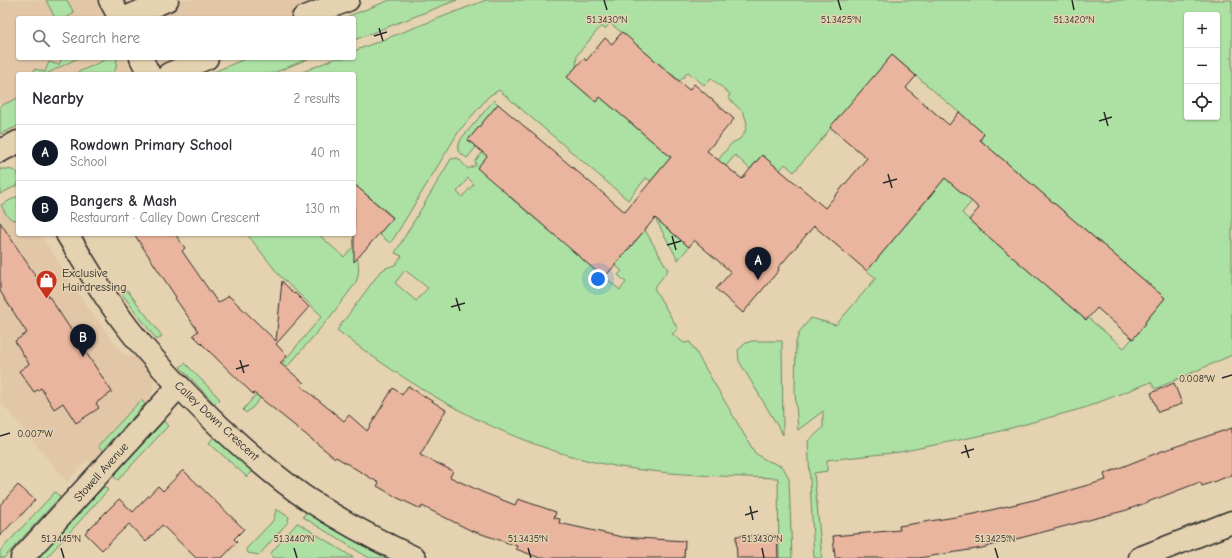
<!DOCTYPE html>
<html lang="en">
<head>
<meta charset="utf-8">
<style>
	body { margin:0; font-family:"Comic Neue",sans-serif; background:#f7f7f7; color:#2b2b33 }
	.controls { position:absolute; right:12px; top:12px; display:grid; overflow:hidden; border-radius:4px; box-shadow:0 1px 3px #0004 }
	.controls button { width:36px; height:36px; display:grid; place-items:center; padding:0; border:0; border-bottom:1px solid #e1e1e2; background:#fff; color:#2b2b33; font:20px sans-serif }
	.you { position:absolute; left:598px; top:279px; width:14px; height:14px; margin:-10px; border:3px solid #fff; border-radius:50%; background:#1a73e8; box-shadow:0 0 0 6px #1a73e833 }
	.badge { display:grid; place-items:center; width:26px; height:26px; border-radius:50%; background:#111827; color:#fff; font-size:13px; font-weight:700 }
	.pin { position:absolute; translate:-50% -33px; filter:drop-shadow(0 1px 2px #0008) }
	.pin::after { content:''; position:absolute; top:21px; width:14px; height:12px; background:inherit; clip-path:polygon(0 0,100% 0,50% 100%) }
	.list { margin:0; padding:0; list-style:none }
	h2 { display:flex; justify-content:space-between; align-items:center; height:52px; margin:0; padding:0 16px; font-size:17px }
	h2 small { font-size:13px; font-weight:400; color:#7c7c81 }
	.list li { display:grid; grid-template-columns:26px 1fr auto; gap:12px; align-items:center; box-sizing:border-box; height:56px; padding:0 16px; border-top:1px solid #e1e1e2 }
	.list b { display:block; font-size:15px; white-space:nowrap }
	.list p { margin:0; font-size:13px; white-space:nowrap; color:#7c7c81 }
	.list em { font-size:13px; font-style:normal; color:#7c7c81 }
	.icon { flex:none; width:22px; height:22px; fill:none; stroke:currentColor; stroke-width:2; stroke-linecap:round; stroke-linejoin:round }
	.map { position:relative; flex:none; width:1232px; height:558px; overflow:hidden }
	.search { position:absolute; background:#fff; box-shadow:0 1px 3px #0004; left:16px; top:16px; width:340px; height:44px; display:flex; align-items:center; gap:10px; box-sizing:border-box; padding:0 14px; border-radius:4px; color:#7c7c81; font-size:15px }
	.panel { position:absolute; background:#fff; box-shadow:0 1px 3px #0004; left:16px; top:72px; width:340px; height:164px; border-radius:4px }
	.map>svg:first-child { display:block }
	.built { fill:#e2c6a8 }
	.green { fill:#ade1a3; stroke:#6c8667; fill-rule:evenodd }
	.building { fill:#eab59e; stroke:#2b2b2b }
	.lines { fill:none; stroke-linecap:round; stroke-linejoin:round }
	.minor-casing { stroke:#2b2b2b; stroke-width:25 }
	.tertiary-casing { stroke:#2b2b2b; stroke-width:25 }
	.minor { stroke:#e5d2b0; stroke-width:22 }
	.tertiary { stroke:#e5d2b0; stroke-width:22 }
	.ticks { fill:none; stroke:#2b2b2b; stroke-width:1.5 }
	.labels { text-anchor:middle; stroke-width:3; stroke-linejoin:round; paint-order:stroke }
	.poi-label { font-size:12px; fill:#2b2b2b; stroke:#e5d2b0; text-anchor:start }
	.street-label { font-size:12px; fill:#2b2b2b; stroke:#e5d2b0 }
	.ticks-label { font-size:10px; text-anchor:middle; fill:#2b2b2b; stroke:#e5d2b0; stroke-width:3; stroke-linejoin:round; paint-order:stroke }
</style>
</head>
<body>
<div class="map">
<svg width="1232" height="558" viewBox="0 0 1232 558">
	<rect width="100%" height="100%" fill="#e5d2b0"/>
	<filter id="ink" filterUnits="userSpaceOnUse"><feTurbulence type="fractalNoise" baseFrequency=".025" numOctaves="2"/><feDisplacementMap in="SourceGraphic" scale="8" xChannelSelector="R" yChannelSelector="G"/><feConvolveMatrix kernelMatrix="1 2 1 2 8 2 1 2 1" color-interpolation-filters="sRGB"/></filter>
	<g filter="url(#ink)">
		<g class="built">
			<polygon points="0,0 348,0 303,18 18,18 18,58 207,58 169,74 18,74 18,142 0,151"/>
			<polygon points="0,205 8,216 16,221 18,220 18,234 40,234 87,306 122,353 127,356 136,356 138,357 150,372 154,380 153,390 151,397 145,404 141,400 98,446 102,451 91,463 87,459 67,482 0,401"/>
		</g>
		<g class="green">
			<polygon points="46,0 67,0 74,13 66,18 55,18"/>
			<polygon points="390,0 457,0 354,40 354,18 344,18"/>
			<path d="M486,0H1232V355L1155,389L1151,382L1084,408L993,433L900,452L827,460V471L814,473L822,558H814L808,441L823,428V411L798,430L795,392L796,342L800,331L811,318L836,325L876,278L867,271L945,178L972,201L962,213L969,220L1086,320L1088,318L1124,348L1146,323L1145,322L1165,298L980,140L984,134L892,55L794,172L785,164L780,170L762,155L750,169L735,155L726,166H713L732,143L740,139L745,132L747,123L745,117L743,112L728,98L730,94L711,78L704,85L688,72L680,81L610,23L605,29L601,26L577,55L576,67L567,77L596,102L600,97L671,157L651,181L646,178L628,200L499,90L489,96L459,131L394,238L390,243L379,234L393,217L354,184V74H298L336,58H354V51ZM1187,15H1217V117H1187Z"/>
			<polygon points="62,58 78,58 46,74 32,74 35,69 45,72 49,62 59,65"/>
			<polygon points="109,58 117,58 116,68 113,74 74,74"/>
			<polygon points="247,58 310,58 271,74 209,74"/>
			<polygon points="18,98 18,126 0,134 0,106"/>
			<polygon points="494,100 498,104 468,140 476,147 467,158 458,151 458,147 461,139"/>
			<path d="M483,152L517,182L508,193L512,199L620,290L626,282L618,275L622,271L615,265L645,230L668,270L654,288L678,329L672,334L684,343L690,342L755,453L764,459L783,467L789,479L792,558H779L778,478C716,476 654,475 594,462C500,440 413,389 337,330L380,272L386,268L395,265L402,256L395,253L451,159L458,158L468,169L476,165L475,161ZM468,178L474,184L462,197L457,192ZM405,270L428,288L416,301L395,283Z"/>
			<path d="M0,169C7,169 13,169 18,173V185L0,194Z"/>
			<path d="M18,196V220C8,221 5,212 1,205Z"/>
			<polygon points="655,218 689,247 678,260"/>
			<path d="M247,234H318L344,257L353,247L356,250C358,261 361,273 355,284L330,317L252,408L246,413L243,410L322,316L279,275Z"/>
			<polygon points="127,290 162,336 157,340 122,294"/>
			<polygon points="752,341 782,341 783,435 739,361 738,350 746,343"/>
			<polygon points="185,363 220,399 215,404 180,367"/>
			<polygon points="141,400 145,404 102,451 98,446"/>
			<polygon points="164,421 168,426 118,480 113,476"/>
			<polygon points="214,437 253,471 247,477 209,443"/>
			<polygon points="104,486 108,490 46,558 38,558"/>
			<polygon points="55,492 60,497 4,558 0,558 0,551"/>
			<polygon points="276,509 289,517 288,522 259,555 248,553 246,549 271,523 274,519"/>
			<polygon points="307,511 338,531 386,558 370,558 364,555 303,517"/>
			<polygon points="297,523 298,523 354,558 273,558 271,553"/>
		</g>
		<g class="building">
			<polygon points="622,32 689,90 694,84 734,119 707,151 742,179 762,155 825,208 867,158 830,127 892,55 916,76 906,88 949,125 959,112 984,134 980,140 1165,298 1145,322 1146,323 1133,339 1097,308 1086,320 969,220 979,208 945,178 867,271 814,226 778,268 779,270 743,313 716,289 731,272 694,240 689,247 655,218 604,278 477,168 487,156 468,140 498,104 625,212 671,157 600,97 596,102 567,77 584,58 586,61 605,38 612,44"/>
			<polygon points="354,184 393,218 354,262"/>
			<polygon points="0,222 112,392 96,403 99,408 76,423 63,403 54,409 41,388 34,392 19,371 29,364 15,341 27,333 0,291"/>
			<polygon points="134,234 175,234 185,248 182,251 218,303 229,296 276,341 282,281 294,294 295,293 309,307 276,344 287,356 280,363 304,383 301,386 344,421 349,415 367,431 393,388 402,395 408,386 446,410 420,455 453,471 450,477 482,492 515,505 518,499 556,512 554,518 560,519 559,523 622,537 685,541 684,558 540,558 516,549 517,546 470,530 422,506 421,509 398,498 377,486 379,483 336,457 335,458 254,393 253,394 210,352 193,335 198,331 175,298 176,297"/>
			<polygon points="1174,383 1182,404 1158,412 1151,393"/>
			<polygon points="1232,428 1232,475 1202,486 1200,482 1127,510 982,548 919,558 835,558 833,536 900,530 899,526 974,514 1042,498 1106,480 1104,474 1162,451"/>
			<polygon points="183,470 244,529 234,539 237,542 222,558 196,558 162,525 146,542 129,524 102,550 85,533 119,499 133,512 158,486 163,491"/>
			<polygon points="18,485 35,500 15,522 14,521 0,536 0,505"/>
			<polygon points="777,535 778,558 737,558 736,536"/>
		</g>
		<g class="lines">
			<defs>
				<g id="minor">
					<polyline points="110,0 120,18"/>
					<polyline points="125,18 167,0"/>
					<polyline points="141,58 149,74"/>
					<path d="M67,234C86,266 105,298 128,328C155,363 186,394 218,425C247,452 276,478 309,500C343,522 378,541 415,558"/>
					<polyline points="22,558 179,386"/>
					<polyline points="1140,558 1232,522"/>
				</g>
				<g id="tertiary">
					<polyline points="303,18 348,0"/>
					<polyline points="169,74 207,58"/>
					<polyline points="0,151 18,142"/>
				</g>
			</defs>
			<use href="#minor" class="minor-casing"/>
			<use href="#tertiary" class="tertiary-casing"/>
			<use href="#minor" class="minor"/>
			<use href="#tertiary" class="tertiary"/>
		</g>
	</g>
	<path class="ticks" d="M604,0L607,10M838,0L841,10M1072,0L1074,10M379,28L383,41M374,36L387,32M1104,112L1108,126M1099,121L1112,117M888,174L892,188M883,183L897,179M672,236L676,250M667,245L681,241M456,298L460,311M451,307L465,303M240,360L244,373M236,369L249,365M1222,378L1232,375M0,436L10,433M965,445L969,458M961,453L974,449M750,506L753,520M745,515L758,511M61,548L64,558M294,548L297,558M528,548L531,558M762,548L764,558M995,548L998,558"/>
	<defs>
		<symbol id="shop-pin" viewBox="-11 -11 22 30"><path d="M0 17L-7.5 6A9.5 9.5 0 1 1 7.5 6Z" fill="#c8321e" stroke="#e5d2b0"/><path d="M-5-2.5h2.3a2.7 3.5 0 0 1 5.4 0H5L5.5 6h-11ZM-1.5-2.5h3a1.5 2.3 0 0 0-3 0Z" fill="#fff"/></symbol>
	</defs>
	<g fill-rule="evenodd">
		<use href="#shop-pin" x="34" y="268" width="25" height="34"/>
	</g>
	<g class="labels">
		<g class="poi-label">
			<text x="62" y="277">Exclusive<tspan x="62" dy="14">Hairdressing</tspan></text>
		</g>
		<g class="street-label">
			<text transform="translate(217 421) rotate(43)" y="4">Calley Down Crescent</text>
			<text transform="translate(101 472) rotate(-48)" y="4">Stowell Avenue</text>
		</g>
	</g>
	<g class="ticks-label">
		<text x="607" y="23">51.3430°N</text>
		<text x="841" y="23">51.3425°N</text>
		<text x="1074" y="23">51.3420°N</text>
		<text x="1197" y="382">0.008°W</text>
		<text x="35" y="437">0.007°W</text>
		<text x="61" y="542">51.3445°N</text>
		<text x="294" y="542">51.3440°N</text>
		<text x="528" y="542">51.3435°N</text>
		<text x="762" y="542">51.3430°N</text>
		<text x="995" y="542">51.3425°N</text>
	</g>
</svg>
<div class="controls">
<button>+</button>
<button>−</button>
<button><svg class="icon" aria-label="locate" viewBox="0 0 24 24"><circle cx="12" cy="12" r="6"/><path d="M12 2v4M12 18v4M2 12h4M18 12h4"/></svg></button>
</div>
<div class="you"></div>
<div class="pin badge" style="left:758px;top:280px">A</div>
<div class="pin badge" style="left:83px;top:357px">B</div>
<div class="search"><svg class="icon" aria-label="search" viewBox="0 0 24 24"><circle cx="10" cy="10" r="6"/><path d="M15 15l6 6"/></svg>Search here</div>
<section class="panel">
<h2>Nearby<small>2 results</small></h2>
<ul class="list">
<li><span class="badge">A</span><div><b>Rowdown Primary School</b><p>School</p></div><em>40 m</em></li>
<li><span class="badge">B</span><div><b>Bangers &amp; Mash</b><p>Restaurant · Calley Down Crescent</p></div><em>130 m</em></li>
</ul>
</section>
</div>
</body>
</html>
